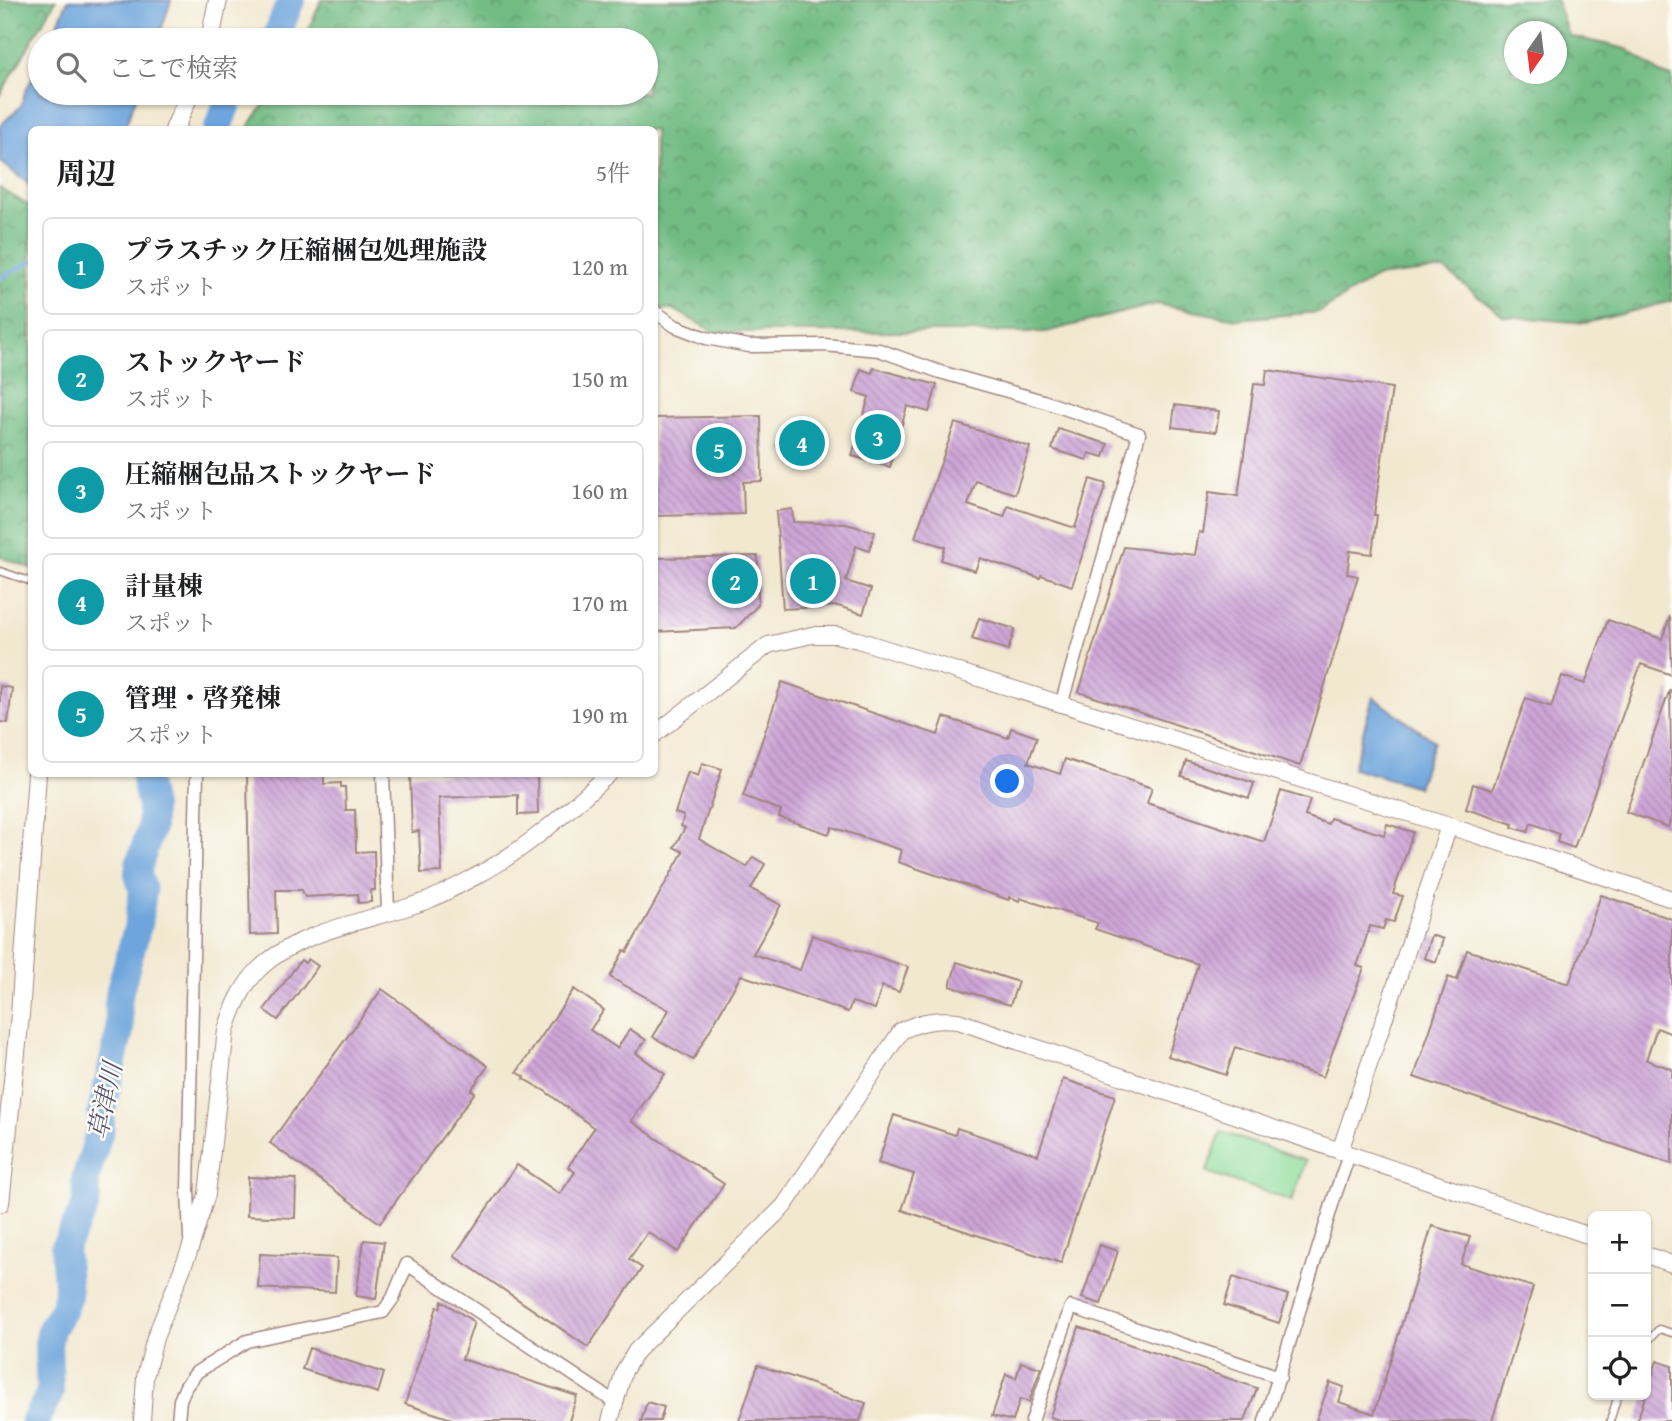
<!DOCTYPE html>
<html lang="ja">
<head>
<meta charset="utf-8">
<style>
	body { margin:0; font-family:"Gentium Book Plus","Noto Serif JP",serif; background:#f6f6f6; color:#202124 }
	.controls { position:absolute; right:21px; bottom:21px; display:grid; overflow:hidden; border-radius:10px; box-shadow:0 2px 5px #0004 }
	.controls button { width:63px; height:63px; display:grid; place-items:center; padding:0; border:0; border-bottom:2px solid #e0e0e0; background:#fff; color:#202124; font:35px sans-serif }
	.compass { position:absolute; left:1504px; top:21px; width:63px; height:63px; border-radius:50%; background:#fff; box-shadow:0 2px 5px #0004; rotate:194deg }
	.you { position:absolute; left:1008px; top:782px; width:24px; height:24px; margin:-18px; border:5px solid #fff; border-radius:50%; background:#1a73e8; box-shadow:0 0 0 10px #1a73e833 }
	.badge { display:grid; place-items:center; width:46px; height:46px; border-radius:50%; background:#7c3aed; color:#fff; font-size:23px; font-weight:700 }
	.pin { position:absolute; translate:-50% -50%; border:4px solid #fff; box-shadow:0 2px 7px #0006 }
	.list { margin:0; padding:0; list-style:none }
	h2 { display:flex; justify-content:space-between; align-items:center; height:91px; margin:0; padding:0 28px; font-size:30px }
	h2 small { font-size:23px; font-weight:400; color:#757577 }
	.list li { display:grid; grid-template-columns:46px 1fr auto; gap:21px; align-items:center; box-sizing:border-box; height:98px; margin:0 14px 14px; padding:0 14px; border:2px solid #e0e0e0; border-radius:10px }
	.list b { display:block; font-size:26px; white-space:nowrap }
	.list p { margin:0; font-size:23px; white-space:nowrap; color:#757577 }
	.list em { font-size:23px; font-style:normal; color:#757577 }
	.icon { flex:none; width:38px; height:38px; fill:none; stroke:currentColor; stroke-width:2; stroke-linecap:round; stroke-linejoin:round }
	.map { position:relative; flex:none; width:1672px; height:1421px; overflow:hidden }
	.search { position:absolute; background:#fff; box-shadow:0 2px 5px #0004; left:28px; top:28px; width:630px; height:77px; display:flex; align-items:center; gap:18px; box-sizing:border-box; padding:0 24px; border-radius:38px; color:#757577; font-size:26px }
	.panel { position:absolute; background:#fff; box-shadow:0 2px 5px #0004; left:28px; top:126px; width:630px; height:651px; border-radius:10px }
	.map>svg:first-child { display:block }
	.grass { fill:#8edd9c; stroke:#6c7e64; stroke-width:2 }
	.forest { fill:url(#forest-crowns); stroke:#5e6e58; stroke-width:2; fill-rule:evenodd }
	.water { fill:#6ea5dc; stroke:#5c6284; stroke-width:2 }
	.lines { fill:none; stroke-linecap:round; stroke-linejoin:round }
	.stream { stroke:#6ea5dc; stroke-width:4.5 }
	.river { stroke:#6ea5dc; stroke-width:28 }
	.building { fill:url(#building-back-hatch) }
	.service-casing { stroke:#9e847e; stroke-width:9 }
	.minor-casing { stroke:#9e847e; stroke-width:15 }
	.tertiary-casing { stroke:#9e847e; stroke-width:18 }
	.secondary-casing { stroke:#9e847e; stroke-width:20 }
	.service { stroke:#fff; stroke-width:6 }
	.minor { stroke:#fff; stroke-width:12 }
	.tertiary { stroke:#fff; stroke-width:16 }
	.secondary { stroke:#fff; stroke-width:18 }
	.labels { text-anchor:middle; stroke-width:5; stroke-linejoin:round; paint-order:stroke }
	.water-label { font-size:26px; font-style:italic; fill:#585572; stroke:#fdfcf7 }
</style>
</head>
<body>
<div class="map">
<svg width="1672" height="1421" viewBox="0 0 1672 1421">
	<defs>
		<pattern id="forest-crowns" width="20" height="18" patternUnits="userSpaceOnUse" patternTransform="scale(1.75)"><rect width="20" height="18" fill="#72bc84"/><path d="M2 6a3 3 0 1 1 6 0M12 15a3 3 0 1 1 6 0" fill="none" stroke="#60986c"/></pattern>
		<pattern id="building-back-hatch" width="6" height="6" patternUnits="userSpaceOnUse" patternTransform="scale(1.75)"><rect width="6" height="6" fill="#cea6d8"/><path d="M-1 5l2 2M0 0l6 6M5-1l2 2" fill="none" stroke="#a987af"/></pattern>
	</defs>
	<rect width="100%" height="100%" fill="#fdfcf7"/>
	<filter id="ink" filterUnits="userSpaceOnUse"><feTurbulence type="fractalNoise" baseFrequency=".0143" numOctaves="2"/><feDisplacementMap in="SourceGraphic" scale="14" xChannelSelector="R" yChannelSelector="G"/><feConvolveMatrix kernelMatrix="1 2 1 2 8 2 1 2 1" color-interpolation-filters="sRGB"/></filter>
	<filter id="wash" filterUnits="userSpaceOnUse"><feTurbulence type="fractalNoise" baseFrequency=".00686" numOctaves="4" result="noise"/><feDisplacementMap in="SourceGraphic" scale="28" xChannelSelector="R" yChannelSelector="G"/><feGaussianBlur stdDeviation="1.57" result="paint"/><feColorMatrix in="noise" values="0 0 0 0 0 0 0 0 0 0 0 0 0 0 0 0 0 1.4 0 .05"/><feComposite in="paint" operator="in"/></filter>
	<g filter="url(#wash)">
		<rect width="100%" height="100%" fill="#f2e8d0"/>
		<polygon class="grass" points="1221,1132 1306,1161 1292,1201 1207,1172"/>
		<g class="forest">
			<polygon points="0,0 56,0 0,95"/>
			<path d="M321,0H1556L1569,36L1627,49L1660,73L1672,77V301L1586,323L1504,316L1444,269L1376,277L1320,312L1237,319L1156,304L1046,332H714L673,309L655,310L654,130H246L272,93H646V40H305ZM1514,32H1556V74H1514Z"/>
			<polygon points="0,188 31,207 31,568 0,557"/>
		</g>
		<g class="water">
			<polygon points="68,0 171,0 158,40 51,40"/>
			<polygon points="40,63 40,93 138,93 124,129 32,130 31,186 0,161 0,126 21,106 25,92"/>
			<polygon points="1373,697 1434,741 1418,787 1353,768"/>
		</g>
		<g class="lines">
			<polyline class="stream" points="0,278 32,261"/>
			<g class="river">
				<polyline points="275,40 291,0"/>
				<polyline points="217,130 231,93"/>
				<polyline points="35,1421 50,1393 48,1345 51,1329 63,1309 68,1295 64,1248 85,1207 87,1196 85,1180 101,1127 101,1113 120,1030 118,1004 120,990 138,925 143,891 138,874 139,865 151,828 151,807 144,774"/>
			</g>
		</g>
		<g id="blocks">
			<g class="building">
				<polygon points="874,368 937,385 929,412 907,406 890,467 852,456 869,397 854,392 861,369 872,373"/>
				<polygon points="1267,370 1392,388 1374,515 1377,515 1372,554 1350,551 1347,574 1358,576 1300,766 1079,692 1124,547 1195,555 1199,532 1203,533 1209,492 1238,496 1254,384 1265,385"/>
				<polygon points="1175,405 1219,411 1216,432 1172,427"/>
				<polygon points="761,416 762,481 743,482 744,514 654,516 654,418"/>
				<polygon points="955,423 1030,447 1015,494 976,481 968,505 1004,517 1008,506 1075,528 1090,479 1106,484 1072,586 1041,575 1040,578 980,558 975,571 941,560 945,547 915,537"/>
				<polygon points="792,425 822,436 812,462 782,451"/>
				<polygon points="1058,429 1108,444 1104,457 1089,453 1087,460 1052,449"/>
				<polygon points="792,509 793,522 846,524 875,532 869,551 856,546 846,581 871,589 863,614 838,606 783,609 776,511"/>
				<polygon points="758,556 758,605 736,628 654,632 654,558"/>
				<polygon points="1670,616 1672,675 1641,664 1574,848 1557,842 1559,834 1531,823 1528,832 1512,827 1513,824 1466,809 1473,784 1492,790 1526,698 1551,707 1562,676 1585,684 1608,620 1662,639"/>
				<polygon points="979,618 1015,629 1008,650 972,639"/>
				<polygon points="782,682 938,735 944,717 1008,738 1011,728 1037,737 1028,763 1060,774 1065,759 1152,788 1147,803 1264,842 1281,791 1310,800 1305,816 1328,824 1330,818 1384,835 1387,824 1413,832 1393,894 1403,896 1394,922 1386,920 1383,929 1370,926 1357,966 1364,968 1323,1077 1235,1047 1226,1075 1168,1056 1198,964 1095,929 1098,923 1020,898 1020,901 1009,897 1009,900 898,862 901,850 832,827 829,834 779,817 781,810 743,796"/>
				<polygon points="0,686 12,688 8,723 0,722"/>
				<polygon points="1670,689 1672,815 1668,827 1626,812"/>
				<polygon points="1186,761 1254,783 1249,798 1181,776"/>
				<polygon points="702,763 722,769 699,839 747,867 753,857 765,864 751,889 781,905 753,954 800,970 812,935 908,967 899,992 882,986 875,1009 852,1002 848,1012 741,975 693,1060 653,1037 669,1010 610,977 624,950 627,952 683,852 674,847 685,828 681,826 684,816 675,813 688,772 698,776"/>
				<polygon points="247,774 324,774 324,784 341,783 341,787 345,787 346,810 355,810 356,852 374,851 375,890 371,890 371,902 358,903 358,894 305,897 302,890 276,890 277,934 250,935"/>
				<polygon points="410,774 537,774 538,814 518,815 518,795 439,798 442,872 421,873 419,831 412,832"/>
				<polygon points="1601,895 1672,919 1672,1034 1657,1028 1646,1060 1672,1069 1672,1164 1414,1077 1448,977 1457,980 1467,950 1569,984"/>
				<polygon points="1431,935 1443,939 1436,962 1424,958"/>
				<polygon points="308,959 318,966 278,1020 264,1010 301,960 305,963"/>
				<polygon points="957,962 1018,982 1010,1005 950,986"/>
				<polygon points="382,989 488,1066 471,1090 475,1092 380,1223 270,1143"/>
				<polygon points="574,989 604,1010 590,1030 617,1048 630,1029 646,1040 636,1053 665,1074 631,1121 724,1184 678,1252 648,1232 629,1259 642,1268 588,1347 454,1256 517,1165 560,1194 575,1172 568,1167 594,1128 545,1091 524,1079 525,1077 517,1072"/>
				<polygon points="1063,1079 1115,1096 1061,1263 902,1210 914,1174 878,1163 894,1115 955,1135 957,1128 1038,1155"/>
				<polygon points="248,1177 296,1179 295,1218 247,1216"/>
				<polygon points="1432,1226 1470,1237 1461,1264 1533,1287 1492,1421 1316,1421 1330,1382 1344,1387 1339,1402 1374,1414"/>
				<polygon points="364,1240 384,1242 376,1299 356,1296"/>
				<polygon points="1100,1245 1118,1251 1101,1304 1082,1298"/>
				<polygon points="260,1254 337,1258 335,1292 258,1288"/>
				<polygon points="1233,1277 1288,1295 1279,1323 1224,1305"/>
				<polygon points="442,1301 474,1322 462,1359 577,1396 569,1421 458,1421 405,1404 437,1307 440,1308"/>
				<polygon points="1079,1327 1257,1388 1245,1421 1063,1421 1050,1417"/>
				<polygon points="309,1348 384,1373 378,1393 302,1369"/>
				<polygon points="1657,1361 1672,1366 1672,1421 1637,1421"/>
				<polygon points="1021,1362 1041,1368 1029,1402 1020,1399 1013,1421 992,1416 1006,1374 1016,1378"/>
				<polygon points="758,1365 866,1403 860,1421 739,1421"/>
				<polygon points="647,1402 664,1407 660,1421 641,1421"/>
			</g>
		</g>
	</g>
	<g filter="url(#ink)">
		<use href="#blocks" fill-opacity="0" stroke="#9e847e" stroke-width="2"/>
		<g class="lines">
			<defs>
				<g id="service">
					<polyline points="0,571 32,582"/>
					<polyline points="1646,1343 1659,1329 1672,1333"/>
					<polyline points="1610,1421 1618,1395"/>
				</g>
				<g id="minor">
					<polyline points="654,311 675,326 706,338 749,346 824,345 879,350 940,372 1043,401 1139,434 1061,705"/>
					<polyline points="383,774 388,911"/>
					<polyline points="190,1238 188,1190 197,774"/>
					<polyline points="178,1421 180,1400 186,1386 197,1372 247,1341 383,1312 393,1298 407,1264 616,1403"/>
					<polyline points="1032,1421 1071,1307 1280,1377"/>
					<polyline points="1265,1421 1335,1195 1349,1155"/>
				</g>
				<g id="tertiary">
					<polyline points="654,735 768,645 812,635 836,635 858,640 1449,826 1672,899"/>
					<polyline points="1340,1151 1449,826"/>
					<polyline points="1646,1255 1672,1264"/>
					<path d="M142,1421L145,1377L155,1338L190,1249L207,1194L226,1030C233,1008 242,986 259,969C303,927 376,921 431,899C447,892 463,883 478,875C527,849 569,810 609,774"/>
					<path d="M610,1421L624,1371L636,1351L784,1206L901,1031C921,1021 936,1019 958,1021L1593,1237"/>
				</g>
				<g id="secondary">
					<polyline points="210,40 218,0"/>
					<polyline points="174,130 190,93"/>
					<polyline points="0,1203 20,1015 37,774"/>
				</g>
			</defs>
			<use href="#service" class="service-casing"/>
			<use href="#minor" class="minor-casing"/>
			<use href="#tertiary" class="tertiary-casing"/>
			<use href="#secondary" class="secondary-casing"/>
			<use href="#service" class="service"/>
			<use href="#minor" class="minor"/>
			<use href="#tertiary" class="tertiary"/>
			<use href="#secondary" class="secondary"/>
		</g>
	</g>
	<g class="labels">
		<g class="water-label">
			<text transform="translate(105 1101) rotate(-78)" y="9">草津川</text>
		</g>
	</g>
</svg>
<div class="controls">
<button>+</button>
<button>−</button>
<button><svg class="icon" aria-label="locate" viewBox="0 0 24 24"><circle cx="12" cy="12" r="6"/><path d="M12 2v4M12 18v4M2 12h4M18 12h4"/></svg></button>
</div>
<svg class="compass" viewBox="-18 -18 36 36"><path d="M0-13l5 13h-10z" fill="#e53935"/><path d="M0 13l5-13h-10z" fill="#757577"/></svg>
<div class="you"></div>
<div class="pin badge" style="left:813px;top:581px;background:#0f9aa8">1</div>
<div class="pin badge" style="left:735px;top:581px;background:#0f9aa8">2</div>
<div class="pin badge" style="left:878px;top:437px;background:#0f9aa8">3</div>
<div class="pin badge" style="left:802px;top:443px;background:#0f9aa8">4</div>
<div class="pin badge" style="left:719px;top:450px;background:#0f9aa8">5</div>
<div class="search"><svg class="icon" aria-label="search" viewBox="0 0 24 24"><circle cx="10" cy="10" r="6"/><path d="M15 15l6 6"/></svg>ここで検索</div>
<section class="panel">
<h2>周辺<small>5件</small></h2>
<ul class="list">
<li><span class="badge" style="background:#0f9aa8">1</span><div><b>プラスチック圧縮梱包処理施設</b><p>スポット</p></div><em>120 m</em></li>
<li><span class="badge" style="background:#0f9aa8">2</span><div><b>ストックヤード</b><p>スポット</p></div><em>150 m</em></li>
<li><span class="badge" style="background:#0f9aa8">3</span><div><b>圧縮梱包品ストックヤード</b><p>スポット</p></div><em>160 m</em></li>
<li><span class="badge" style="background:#0f9aa8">4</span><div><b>計量棟</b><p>スポット</p></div><em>170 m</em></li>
<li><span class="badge" style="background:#0f9aa8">5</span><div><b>管理・啓発棟</b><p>スポット</p></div><em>190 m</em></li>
</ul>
</section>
</div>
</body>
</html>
